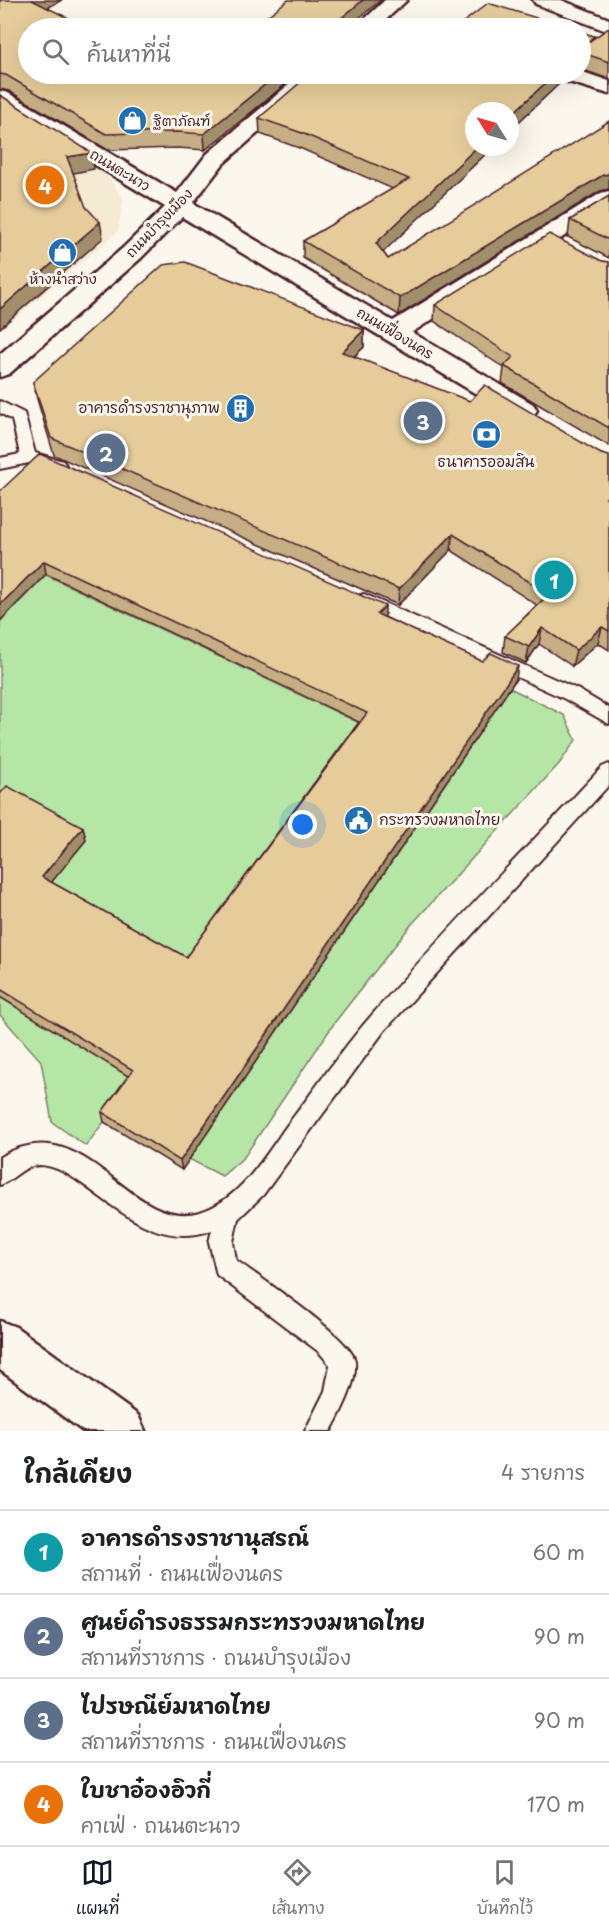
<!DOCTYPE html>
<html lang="th">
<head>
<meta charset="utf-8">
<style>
	body { margin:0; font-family:"Playpen Sans","Playpen Sans Thai",sans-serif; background:#f2f2f2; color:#202124 }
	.compass { position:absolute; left:465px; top:102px; width:54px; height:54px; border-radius:50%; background:#fff; box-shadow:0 6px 24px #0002; rotate:307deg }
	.you { position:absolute; left:303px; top:825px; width:21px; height:21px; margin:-15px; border:4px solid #fff; border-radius:50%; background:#1a73e8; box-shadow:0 0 0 9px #1a73e833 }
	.badge { display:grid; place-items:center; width:39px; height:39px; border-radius:50%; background:#111827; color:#fff; font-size:20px; font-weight:700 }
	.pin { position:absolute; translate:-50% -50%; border:3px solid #fff; box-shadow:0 2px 6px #0006 }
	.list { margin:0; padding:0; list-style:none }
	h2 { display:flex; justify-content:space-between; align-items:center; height:78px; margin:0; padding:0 24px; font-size:26px }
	h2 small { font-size:20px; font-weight:400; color:#757577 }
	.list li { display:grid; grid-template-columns:39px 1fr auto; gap:18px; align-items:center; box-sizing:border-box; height:84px; padding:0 24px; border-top:2px solid #e0e0e0 }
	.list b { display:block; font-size:22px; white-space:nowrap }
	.list p { margin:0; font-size:20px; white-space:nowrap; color:#757577 }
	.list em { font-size:20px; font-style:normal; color:#757577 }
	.icon { flex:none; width:33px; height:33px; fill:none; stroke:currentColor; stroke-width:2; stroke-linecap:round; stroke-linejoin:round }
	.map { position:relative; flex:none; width:609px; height:1431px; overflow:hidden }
	.search { position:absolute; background:#fff; box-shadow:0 6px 24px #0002; left:18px; right:18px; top:18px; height:66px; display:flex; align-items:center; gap:15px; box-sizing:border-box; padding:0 21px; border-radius:33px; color:#757577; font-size:22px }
	.sheet { height:414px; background:#fff }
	nav { display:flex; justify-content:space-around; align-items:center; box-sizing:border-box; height:84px; border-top:2px solid #e0e0e0; background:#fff; font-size:16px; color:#757577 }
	nav a { display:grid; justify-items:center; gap:3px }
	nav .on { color:#111827 }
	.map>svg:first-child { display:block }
	.built { fill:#f5ead4 }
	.green { fill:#b5e6a5; stroke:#808268; stroke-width:1.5 }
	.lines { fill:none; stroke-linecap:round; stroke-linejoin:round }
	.lane-casing { stroke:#4a1f2b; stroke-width:4 }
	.street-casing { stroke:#4a1f2b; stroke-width:5 }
	.secondary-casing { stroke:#4a1f2b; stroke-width:5 }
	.lane { fill:#fbf7ec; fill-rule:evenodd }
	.street { fill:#fbf7ec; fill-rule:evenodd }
	.secondary { fill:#fbf7ec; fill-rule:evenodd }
	.wall { fill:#c6af85; stroke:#4a1f2b; stroke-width:1.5 }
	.shaded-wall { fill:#a18f6c; stroke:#4a1f2b; stroke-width:1.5 }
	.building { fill:#e6cc9b; stroke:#4a1f2b; stroke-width:1.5 }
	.labels { text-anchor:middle; stroke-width:6; stroke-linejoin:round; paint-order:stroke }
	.far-poi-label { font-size:14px; fill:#4a1f2b; stroke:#fbf7ec; text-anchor:start }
	.far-street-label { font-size:14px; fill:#4a1f2b; stroke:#fbf7ec }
	.poi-label { font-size:15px; fill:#4a1f2b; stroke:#fbf7ec; text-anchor:end }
</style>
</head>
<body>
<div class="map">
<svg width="609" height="1431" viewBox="0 0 609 1431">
	<rect width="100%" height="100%" fill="#fbf7ec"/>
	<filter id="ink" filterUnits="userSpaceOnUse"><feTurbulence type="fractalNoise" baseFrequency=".0167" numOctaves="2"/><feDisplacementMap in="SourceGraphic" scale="12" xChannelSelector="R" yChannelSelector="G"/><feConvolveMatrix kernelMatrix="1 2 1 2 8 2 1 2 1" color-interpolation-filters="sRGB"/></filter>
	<g filter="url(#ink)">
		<polygon class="built" points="0,108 100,166 123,198 118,231 0,331"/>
		<g class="green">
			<polygon points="46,575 366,726 188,969 46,889 85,840 0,810 0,622"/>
			<polygon points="510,688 564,715 576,740 559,764 411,925 335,1022 244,1157 222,1176 189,1159"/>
			<polygon points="0,997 135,1080 86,1146 52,1122 41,1061 0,1015"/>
		</g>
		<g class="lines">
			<defs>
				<g id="lane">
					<polygon points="0,401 24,413 35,453 63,461 66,465 63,469 58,470 29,463 0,469 0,458 20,454 12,420 0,413"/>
					<polygon points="364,594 577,689 609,708 609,724 565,699 358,604 356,600 358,596"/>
					<path d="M609,764V785L384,1031L263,1195L238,1219L233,1242L236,1260C257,1276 353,1339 355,1361C357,1384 341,1412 331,1431H305L325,1391L330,1365L319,1352L217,1275L209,1242L212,1230C160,1249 121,1211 81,1183C68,1174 56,1166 40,1165C23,1165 14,1180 0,1185V1157C87,1105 127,1232 200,1212C240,1200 265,1156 288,1124C316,1088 341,1050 371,1016C445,931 525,850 602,767Z"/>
				</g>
				<g id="street">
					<polygon points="533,0 561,0 609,19 609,32 536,4"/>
					<polygon points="580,71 609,81 609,94 559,79 556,74 580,74"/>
					<polygon points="609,191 609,208 403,338 394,340 385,338 381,332 385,326 601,193"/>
				</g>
				<g id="secondary">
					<polygon points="385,0 407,0 377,28 355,28"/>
					<polygon points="301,74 324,74 223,164 193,203 533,404 537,410 533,416 523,419 513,416 182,217 141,258 9,374 0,377 0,354 123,248 165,207 0,107 0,91 8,93 177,193 207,154"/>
					<polygon points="0,1321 16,1327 138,1415 145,1431 83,1431 0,1370"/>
				</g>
			</defs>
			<use href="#lane" class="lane-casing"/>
			<use href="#street" class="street-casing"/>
			<use href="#secondary" class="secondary-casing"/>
			<use href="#lane" class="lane"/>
			<use href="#street" class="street"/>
			<use href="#secondary" class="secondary"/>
		</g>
		<g class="wall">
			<polygon points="0,0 48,8 28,28 190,77 298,74 205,150 178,148 108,150 9,91 0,89"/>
			<polygon points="609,28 609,79 580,69 580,32 594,36 594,38"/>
			<polygon points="561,82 510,130 510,111 474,147 493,147 383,252 388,259 600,191 399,315 303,258 303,241 393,189 302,149 260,134 259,118"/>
			<polygon points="609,196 609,258 568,237 570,220"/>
			<polygon points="602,261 609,262 609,446 502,383 504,368 434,321 435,305"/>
			<polygon points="364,330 364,347 354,357 601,454 609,456 609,650 598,643 572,666 539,644 526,663 503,652 505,636 537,605 451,550 398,605 54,455 37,399 33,382"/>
			<polygon points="0,491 385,618 516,679 182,1170 104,1122 102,1112 128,1076 0,997 0,794 83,827 86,840 51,882 186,957 359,722 46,574"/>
		</g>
		<g class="shaded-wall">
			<polygon points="31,0 62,0 34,15"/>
			<polygon points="363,0 381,0 347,28 334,24"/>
			<polygon points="580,53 583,53 581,69"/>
			<polygon points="278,74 298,74 205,150 204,134"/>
			<polygon points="555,74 562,74 561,82 510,130 510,116"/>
			<polygon points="477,147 493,147 375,260 376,243"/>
			<polygon points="92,153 94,169 69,174 67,157"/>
			<polygon points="609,174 609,189 600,191 399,315 400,298 603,175"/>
			<polygon points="100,222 103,238 0,328 0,309"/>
			<polygon points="364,330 364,347 341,368 342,352"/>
			<polygon points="453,534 451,550 398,605 399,589"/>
			<polygon points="44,561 46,574 0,621 0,605"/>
			<polygon points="385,606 385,619 377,614"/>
			<polygon points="602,627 598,643 572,666 576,650"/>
			<polygon points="542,628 539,644 526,663 529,647"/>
			<polygon points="518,666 516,679 182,1170 180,1161"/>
			<polygon points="83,827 86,840 46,889 42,877"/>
		</g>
		<g class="building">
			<polygon points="0,0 32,0 88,28 28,28 28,74 182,74 190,77 194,74 278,74 204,134 177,132 106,134 6,75 0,74"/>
			<polygon points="288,0 363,0 334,24 348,28 252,28"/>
			<polygon points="488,3 569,28 456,28"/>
			<polygon points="609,28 609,62 583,53 580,53 580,32 594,36 587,43"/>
			<polygon points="310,74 555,74 510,116 510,111 474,111 474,147 477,147 376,243 388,259 609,121 609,174 603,175 400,298 303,241 409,179 302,133 259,118"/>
			<polygon points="0,95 92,153 67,157 86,207 100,222 0,309"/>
			<polygon points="609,196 609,240 570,220"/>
			<polygon points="549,234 602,261 609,262 609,428 504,366 513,357 435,305"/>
			<polygon points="185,262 364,330 342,352 470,401 485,385 601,454 609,456 609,495 606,498 609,499 609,631 602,627 576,650 542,628 529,647 505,636 549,594 453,534 399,589 51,438 33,382 163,265"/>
			<polygon points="40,454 385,606 377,614 482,661 491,653 518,666 180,1161 102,1112 133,1070 0,989 0,794 7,786 83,827 42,877 186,957 367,713 44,561 0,605 0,491"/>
		</g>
	</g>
	<defs>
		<symbol id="shop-disc" viewBox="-11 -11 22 22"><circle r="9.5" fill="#1f6fb2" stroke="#fbf7ec"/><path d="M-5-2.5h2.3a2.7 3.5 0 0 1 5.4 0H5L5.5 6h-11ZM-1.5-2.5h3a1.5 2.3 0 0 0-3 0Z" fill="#fff"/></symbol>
		<symbol id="building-disc" viewBox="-11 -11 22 22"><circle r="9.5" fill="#1f6fb2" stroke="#fbf7ec"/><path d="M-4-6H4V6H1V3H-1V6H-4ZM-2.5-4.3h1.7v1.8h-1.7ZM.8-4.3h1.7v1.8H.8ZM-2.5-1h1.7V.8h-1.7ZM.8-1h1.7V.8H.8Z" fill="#fff"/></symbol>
		<symbol id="bank-disc" viewBox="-11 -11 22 22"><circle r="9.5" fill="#1f6fb2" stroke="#fbf7ec"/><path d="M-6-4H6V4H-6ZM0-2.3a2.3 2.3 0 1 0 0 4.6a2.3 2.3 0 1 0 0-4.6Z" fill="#fff"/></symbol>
		<symbol id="civic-disc" viewBox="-11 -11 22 22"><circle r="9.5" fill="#1f6fb2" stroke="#fbf7ec"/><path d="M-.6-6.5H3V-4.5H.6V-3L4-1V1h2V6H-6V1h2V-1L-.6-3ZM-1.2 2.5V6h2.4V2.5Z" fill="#fff"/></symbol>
	</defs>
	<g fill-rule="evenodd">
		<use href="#shop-disc" x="116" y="104" width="33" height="33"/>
		<use href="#shop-disc" x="46" y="236" width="33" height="33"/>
		<use href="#building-disc" x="224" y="392" width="33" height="33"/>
		<use href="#bank-disc" x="470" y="418" width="33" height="33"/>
		<use href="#civic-disc" x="342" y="804" width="33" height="33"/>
	</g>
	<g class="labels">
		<g class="far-poi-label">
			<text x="153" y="126">ฐิตาภัณฑ์</text>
			<text x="63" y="284" text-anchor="middle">ห้างนำสว่าง</text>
		</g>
		<g class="far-street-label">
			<text transform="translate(120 170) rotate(31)" y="5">ถนนตะนาว</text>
			<text transform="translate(159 223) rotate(-46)" y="5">ถนนบำรุงเมือง</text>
			<text transform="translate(395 333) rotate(31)" y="5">ถนนเฟื่องนคร</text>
		</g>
		<g class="poi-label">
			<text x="220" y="413">อาคารดำรงราชานุภาพ</text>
			<text x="486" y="467" text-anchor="middle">ธนาคารออมสิน</text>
			<text x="379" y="825" text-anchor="start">กระทรวงมหาดไทย</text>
		</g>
	</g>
</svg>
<svg class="compass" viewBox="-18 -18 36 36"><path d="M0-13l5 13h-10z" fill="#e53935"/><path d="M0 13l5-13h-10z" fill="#757577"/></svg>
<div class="you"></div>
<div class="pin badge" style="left:554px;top:580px;background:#0f9aa8">1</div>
<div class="pin badge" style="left:106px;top:453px;background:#5c6f8a">2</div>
<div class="pin badge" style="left:423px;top:421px;background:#5c6f8a">3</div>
<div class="pin badge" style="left:45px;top:185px;background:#e8710a">4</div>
<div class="search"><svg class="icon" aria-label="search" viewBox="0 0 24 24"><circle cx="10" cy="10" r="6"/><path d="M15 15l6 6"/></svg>ค้นหาที่นี่</div>
</div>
<section class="sheet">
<h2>ใกล้เคียง<small>4 รายการ</small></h2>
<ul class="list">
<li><span class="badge" style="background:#0f9aa8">1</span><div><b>อาคารดำรงราชานุสรณ์</b><p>สถานที่ · ถนนเฟื่องนคร</p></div><em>60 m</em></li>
<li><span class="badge" style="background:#5c6f8a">2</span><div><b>ศูนย์ดำรงธรรมกระทรวงมหาดไทย</b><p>สถานที่ราชการ · ถนนบำรุงเมือง</p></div><em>90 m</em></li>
<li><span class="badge" style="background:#5c6f8a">3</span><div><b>ไปรษณีย์มหาดไทย</b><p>สถานที่ราชการ · ถนนเฟื่องนคร</p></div><em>90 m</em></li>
<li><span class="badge" style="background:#e8710a">4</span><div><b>ใบชาอ๋องอิวกี่</b><p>คาเฟ่ · ถนนตะนาว</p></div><em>170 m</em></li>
</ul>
</section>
<nav>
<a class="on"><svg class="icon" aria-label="map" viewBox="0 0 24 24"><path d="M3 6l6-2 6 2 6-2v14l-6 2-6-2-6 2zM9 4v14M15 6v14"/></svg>แผนที่</a>
<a><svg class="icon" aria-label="directions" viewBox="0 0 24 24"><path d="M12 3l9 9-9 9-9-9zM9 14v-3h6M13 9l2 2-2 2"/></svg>เส้นทาง</a>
<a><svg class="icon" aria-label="saved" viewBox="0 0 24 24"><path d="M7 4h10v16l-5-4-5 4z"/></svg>บันทึกไว้</a>
</nav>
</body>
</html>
